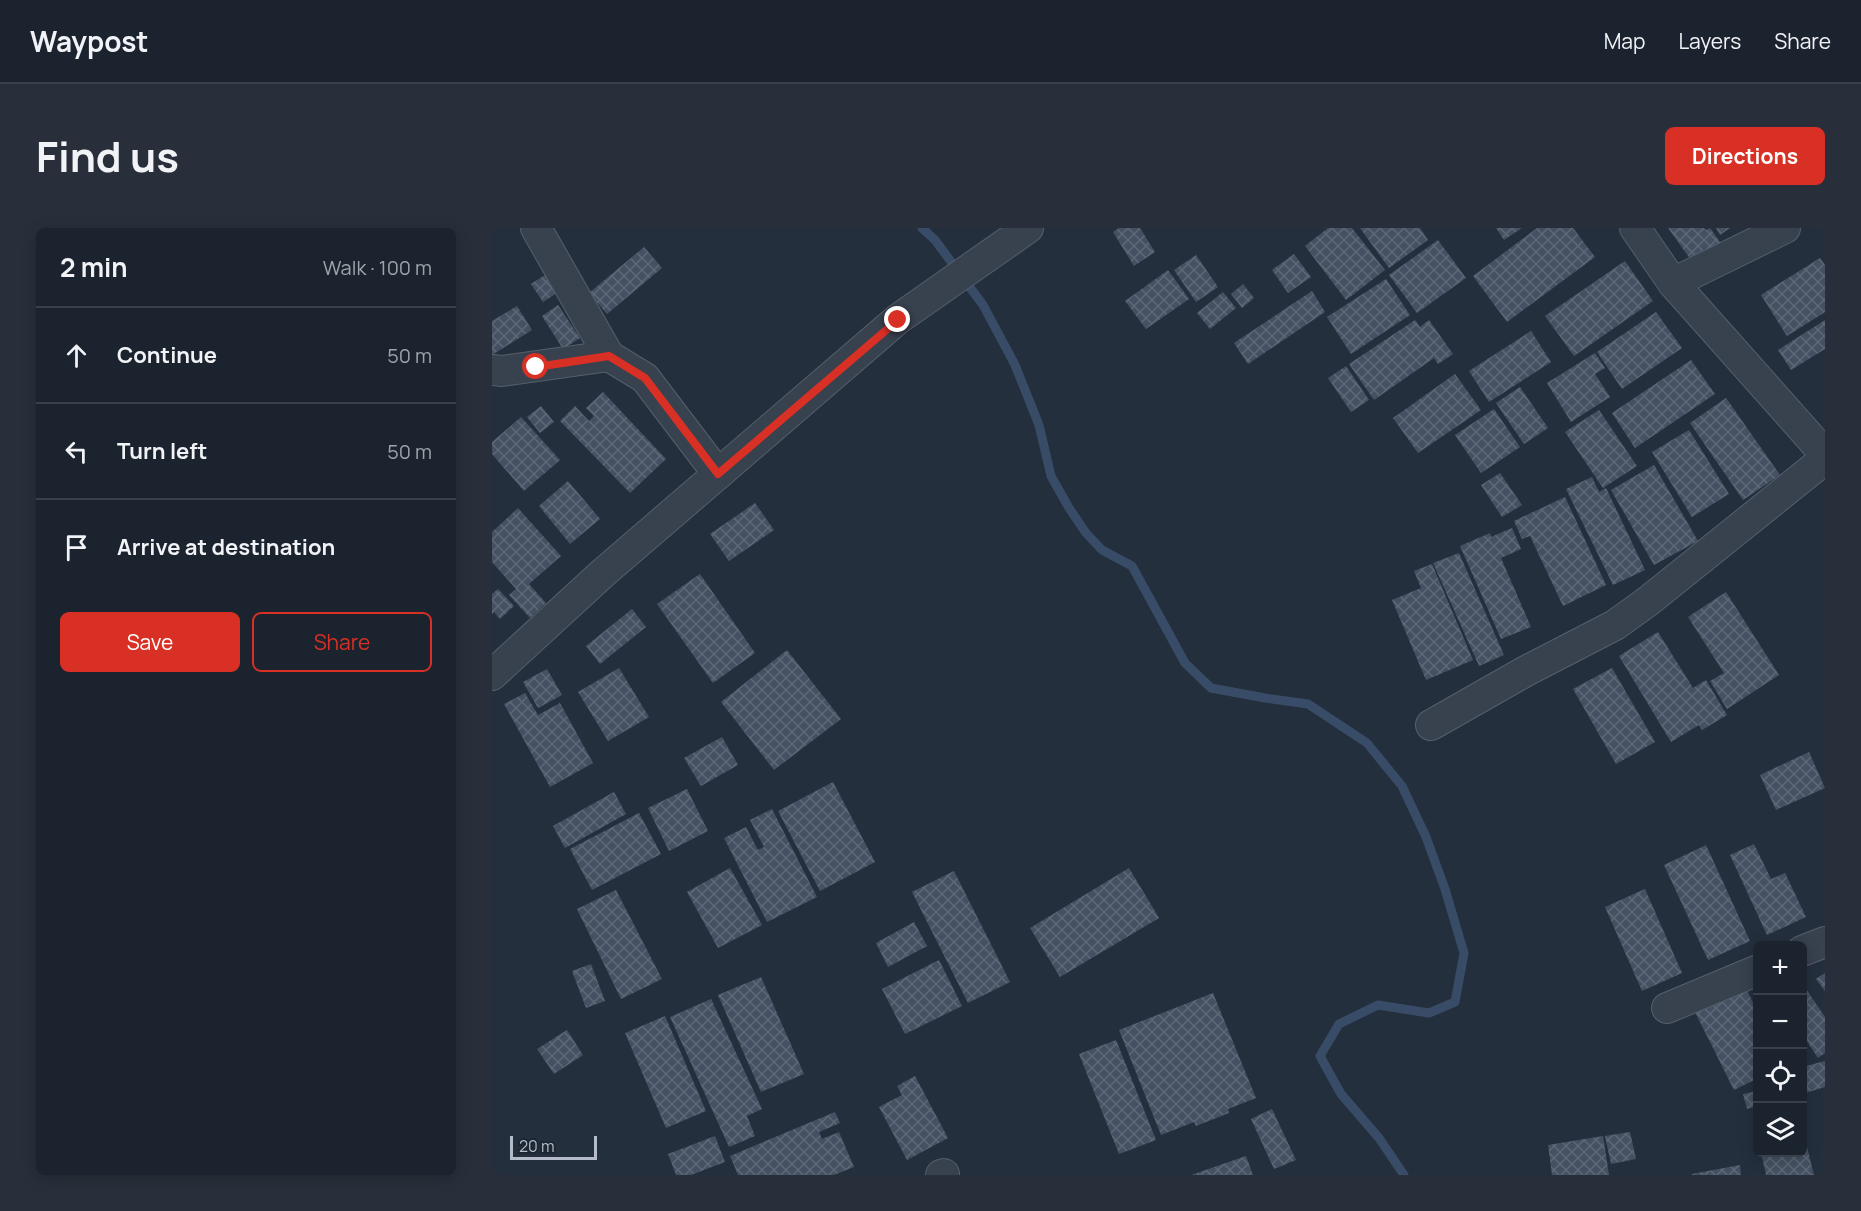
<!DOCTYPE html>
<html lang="en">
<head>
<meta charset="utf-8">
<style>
	body { margin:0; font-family:Manrope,sans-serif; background:#282f3a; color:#f1f3f6 }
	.controls { position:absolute; right:18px; bottom:18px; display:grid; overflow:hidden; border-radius:9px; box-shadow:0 3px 15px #0003 }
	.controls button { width:54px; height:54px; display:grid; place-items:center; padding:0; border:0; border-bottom:2px solid #39404a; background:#1b232e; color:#f1f3f6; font:30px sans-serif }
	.scale { position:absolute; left:18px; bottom:15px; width:87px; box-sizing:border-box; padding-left:6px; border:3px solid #b4bcc9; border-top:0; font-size:16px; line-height:21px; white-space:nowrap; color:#b4bcc9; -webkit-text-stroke:4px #1d2633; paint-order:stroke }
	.stop { position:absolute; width:18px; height:18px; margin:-14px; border:4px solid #d93025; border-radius:50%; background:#fff }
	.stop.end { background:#d93025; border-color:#fff; box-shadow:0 2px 6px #0008 }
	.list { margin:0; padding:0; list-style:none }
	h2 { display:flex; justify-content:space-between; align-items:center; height:78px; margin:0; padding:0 24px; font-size:26px }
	h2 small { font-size:20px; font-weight:400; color:#a0a4aa }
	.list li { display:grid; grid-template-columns:39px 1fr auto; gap:18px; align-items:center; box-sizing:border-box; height:96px; padding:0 24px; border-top:2px solid #39404a }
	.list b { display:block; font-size:22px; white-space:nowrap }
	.list em { font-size:20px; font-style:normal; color:#a0a4aa }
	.actions { display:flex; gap:12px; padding:18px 24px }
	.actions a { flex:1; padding:14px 0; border:2px solid #d93025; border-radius:9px; text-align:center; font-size:21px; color:#d93025 }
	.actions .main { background:#d93025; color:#fff }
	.icon { flex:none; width:33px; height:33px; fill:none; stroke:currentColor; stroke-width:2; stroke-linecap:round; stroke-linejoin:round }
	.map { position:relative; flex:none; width:1333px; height:947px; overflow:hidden; border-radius:9px }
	header { display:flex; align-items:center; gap:36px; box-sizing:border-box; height:84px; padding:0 30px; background:#1b232e; border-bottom:2px solid #39404a }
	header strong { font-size:28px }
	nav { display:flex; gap:33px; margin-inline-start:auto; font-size:21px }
	.intro { display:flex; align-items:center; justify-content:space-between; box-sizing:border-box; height:144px; padding:0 36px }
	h1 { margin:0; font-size:42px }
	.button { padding:15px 27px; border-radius:9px; background:#d93025; color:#fff; font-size:21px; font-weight:700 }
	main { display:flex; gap:36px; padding:0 36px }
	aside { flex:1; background:#1b232e; border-radius:9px; box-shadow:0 3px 15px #0003 }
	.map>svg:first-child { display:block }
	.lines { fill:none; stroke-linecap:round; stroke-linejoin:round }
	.stream { stroke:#394c67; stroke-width:9 }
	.building { fill:url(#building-cross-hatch) }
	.minor-casing { stroke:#565f6c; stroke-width:32 }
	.minor { stroke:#38414e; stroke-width:30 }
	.route { stroke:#d93025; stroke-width:8 }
</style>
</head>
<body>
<header>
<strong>Waypost</strong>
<nav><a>Map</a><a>Layers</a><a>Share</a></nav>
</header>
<div class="intro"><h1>Find us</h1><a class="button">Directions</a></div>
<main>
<aside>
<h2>2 min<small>Walk · 100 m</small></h2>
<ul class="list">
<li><svg class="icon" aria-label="ahead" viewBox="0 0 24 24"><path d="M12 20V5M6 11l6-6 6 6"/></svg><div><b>Continue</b></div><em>50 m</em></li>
<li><svg class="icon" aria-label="left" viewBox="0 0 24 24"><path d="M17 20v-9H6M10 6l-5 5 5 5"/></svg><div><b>Turn left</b></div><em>50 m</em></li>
<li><svg class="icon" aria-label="arrive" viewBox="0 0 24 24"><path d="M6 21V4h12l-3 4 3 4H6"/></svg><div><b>Arrive at destination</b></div></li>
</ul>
<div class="actions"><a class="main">Save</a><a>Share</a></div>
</aside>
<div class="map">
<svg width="1333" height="947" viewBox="0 0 1333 947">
	<defs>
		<pattern id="building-cross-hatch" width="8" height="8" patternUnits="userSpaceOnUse" patternTransform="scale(1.5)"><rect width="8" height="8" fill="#455162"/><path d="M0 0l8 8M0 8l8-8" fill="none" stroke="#5d6877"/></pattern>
	</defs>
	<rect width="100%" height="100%" fill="#242f3e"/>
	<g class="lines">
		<polyline class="stream" points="430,0 443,12 491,77 523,137 547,197 559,248 577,280 594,305 610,322 640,338 693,435 719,460 773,470 816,476 875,515 910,558 934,609 953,661 972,725 963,774 937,785 886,777 847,796 828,828 849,866 887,910 912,947"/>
	</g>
	<g class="building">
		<polygon points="627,0 648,0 663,24 642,38 621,4"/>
		<polygon points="836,0 860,0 893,42 854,72 813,18"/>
		<polygon points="868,0 928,0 936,12 897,40"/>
		<polygon points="1004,0 1030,0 1012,12"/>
		<polygon points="1045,0 1081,0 1103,29 1015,94 981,48"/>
		<polygon points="1176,0 1212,0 1214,2 1218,0 1231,18 1218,28 1213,21 1199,32"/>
		<polygon points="1224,0 1238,0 1228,7"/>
		<polygon points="946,12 974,50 925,85 897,47"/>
		<polygon points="152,19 170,40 115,86 97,65"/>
		<polygon points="802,26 819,49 796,65 780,42"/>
		<polygon points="704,27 726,59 704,74 682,42"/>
		<polygon points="1328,30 1333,37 1333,84 1295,108 1269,67"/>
		<polygon points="1133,33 1161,73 1082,128 1053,88"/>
		<polygon points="676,42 697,71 654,101 633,73"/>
		<polygon points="56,45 68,63 51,74 39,56"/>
		<polygon points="894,51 918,87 859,126 835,89"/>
		<polygon points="751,56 762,70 750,80 739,66"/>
		<polygon points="820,63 833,84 756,136 742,115"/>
		<polygon points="731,64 744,80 718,101 705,85"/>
		<polygon points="66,77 88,110 71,121 50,88"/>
		<polygon points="25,78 40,102 0,127 0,93"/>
		<polygon points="1164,84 1190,120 1130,161 1105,124"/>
		<polygon points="923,92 928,99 937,92 961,126 946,136 942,130 882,172 857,136"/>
		<polygon points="1333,92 1333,121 1299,142 1286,122"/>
		<polygon points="1039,103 1059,134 997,174 977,143"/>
		<polygon points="1103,125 1113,140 1103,146 1118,169 1079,194 1055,155"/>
		<polygon points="1199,132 1223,166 1143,220 1120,185"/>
		<polygon points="854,138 877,172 859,184 836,150"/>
		<polygon points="963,146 989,182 926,225 901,190"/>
		<polygon points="1028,159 1056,200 1032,216 1004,175"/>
		<polygon points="111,164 174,231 138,265 68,193 83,178 97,193 102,188 94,180"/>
		<polygon points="1234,170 1288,247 1251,272 1198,195"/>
		<polygon points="49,178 62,194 48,205 35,189"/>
		<polygon points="1002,181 1028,219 989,245 963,207"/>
		<polygon points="1107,182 1145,238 1111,260 1073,204"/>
		<polygon points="29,189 68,232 32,263 0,226 0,214"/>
		<polygon points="1197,202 1237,266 1200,289 1160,224"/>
		<polygon points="1162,237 1206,313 1162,337 1119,262"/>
		<polygon points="1008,245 1030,277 1010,289 989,257"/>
		<polygon points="1100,249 1107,264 1114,260 1153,342 1121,357 1074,261"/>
		<polygon points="76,253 108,291 78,316 47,278"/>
		<polygon points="1073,269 1114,357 1071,378 1038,308 1030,311 1022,293"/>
		<polygon points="263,275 282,302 237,333 218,306"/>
		<polygon points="26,280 69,328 37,356 54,375 38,390 17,367 24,361 0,334 0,304"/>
		<polygon points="1020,300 1029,321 1009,330 1039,399 1009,411 968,318 998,305 999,309"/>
		<polygon points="967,325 1012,427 987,438 941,335"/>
		<polygon points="940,336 981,432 934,452 900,372 929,360 922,343"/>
		<polygon points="208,346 263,425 221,455 165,376"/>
		<polygon points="6,361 22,378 8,391 2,384 0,386 0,366"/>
		<polygon points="1234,364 1287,447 1235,481 1218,453 1232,445 1196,389"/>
		<polygon points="140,381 154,399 108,436 94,418"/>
		<polygon points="1166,404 1201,460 1214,452 1235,487 1210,502 1207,497 1179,514 1127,428"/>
		<polygon points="295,422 349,491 282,542 229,474"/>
		<polygon points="127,440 157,489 116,513 86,464"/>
		<polygon points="1120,440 1163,514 1124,536 1081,461"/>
		<polygon points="55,441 70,467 46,480 31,454"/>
		<polygon points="33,465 46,487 68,475 101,535 58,559 12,476"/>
		<polygon points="230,509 246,537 209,558 192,530"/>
		<polygon points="1317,524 1333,560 1284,582 1268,547"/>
		<polygon points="341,554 383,634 328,663 286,583"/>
		<polygon points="195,561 216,603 177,623 156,580"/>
		<polygon points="122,564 134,586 73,620 61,598"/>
		<polygon points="280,581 325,669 275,694 232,610 254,599 266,622 272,619 258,592"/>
		<polygon points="147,585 169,626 100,662 78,621"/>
		<polygon points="1262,616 1279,651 1293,645 1314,689 1275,707 1238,627"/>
		<polygon points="1214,617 1258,713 1216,732 1172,637"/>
		<polygon points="238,640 270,697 226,720 195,664"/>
		<polygon points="637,640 667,690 568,749 538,700"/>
		<polygon points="462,643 518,754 476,775 420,664"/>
		<polygon points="1153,661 1190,745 1150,763 1113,679"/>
		<polygon points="124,662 170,751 129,771 85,681"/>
		<polygon points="422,694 435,718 396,739 384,715"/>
		<polygon points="447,732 470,778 413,806 390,761"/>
		<polygon points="99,736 113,773 94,780 80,743"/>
		<polygon points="1333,745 1333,763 1324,751"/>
		<polygon points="269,749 312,846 269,864 226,767"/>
		<polygon points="1310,755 1333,789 1333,825 1326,830 1310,806"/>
		<polygon points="1252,757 1266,784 1266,850 1242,862 1202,782"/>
		<polygon points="721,765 764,870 736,881 737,885 704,898 702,894 669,907 627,802"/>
		<polygon points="219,771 270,881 255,888 263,908 237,919 178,789"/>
		<polygon points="173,788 214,883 174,900 133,805"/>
		<polygon points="75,802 91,827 62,846 45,821"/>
		<polygon points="624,812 664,912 627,926 587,826"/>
		<polygon points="1333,833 1333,859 1310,866 1310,839"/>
		<polygon points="423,848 456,910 415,932 387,879 410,867 405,858"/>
		<polygon points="1266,863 1266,878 1255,881 1251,866"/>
		<polygon points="780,881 804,932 782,941 759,891"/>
		<polygon points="343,884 348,895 327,904 330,911 347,904 362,939 342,947 246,947 238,928"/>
		<polygon points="1138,904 1144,931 1119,936 1113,908"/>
		<polygon points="223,908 233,934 199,947 184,947 176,926"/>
		<polygon points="1111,908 1117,947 1060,947 1056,917"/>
		<polygon points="1310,915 1314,915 1322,947 1274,947 1269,924 1310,924"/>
		<polygon points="754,928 761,947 699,947"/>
		<polygon points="1248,937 1249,947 1200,947 1200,946"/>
	</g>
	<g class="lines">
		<defs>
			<g id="minor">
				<polyline points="44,0 117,128"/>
				<polyline points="1143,0 1181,55 1333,226"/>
				<polyline points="1181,55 1293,0"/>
				<polyline points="0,142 10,143 117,128 153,150 226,246"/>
				<polyline points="0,447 111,345 406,91 536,0"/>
				<polyline points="939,497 1034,443 1123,397 1155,374 1333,231"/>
				<polyline points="1310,723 1333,714"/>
				<polyline points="1175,780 1266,742"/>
				<polyline points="449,947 452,946"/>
			</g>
		</defs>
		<use href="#minor" class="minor-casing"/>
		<use href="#minor" class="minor"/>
	</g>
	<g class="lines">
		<polyline class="route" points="44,139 117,128 153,150 226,246 406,92"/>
	</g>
</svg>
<div class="controls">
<button>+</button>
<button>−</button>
<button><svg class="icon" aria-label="locate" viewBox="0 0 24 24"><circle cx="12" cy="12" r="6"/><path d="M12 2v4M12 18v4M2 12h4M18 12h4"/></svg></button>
<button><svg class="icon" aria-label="layers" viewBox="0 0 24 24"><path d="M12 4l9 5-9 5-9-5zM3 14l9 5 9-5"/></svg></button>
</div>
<div class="scale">20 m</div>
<div class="stop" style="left:44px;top:139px"></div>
<div class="stop end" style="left:406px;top:92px"></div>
</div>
</main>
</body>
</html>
